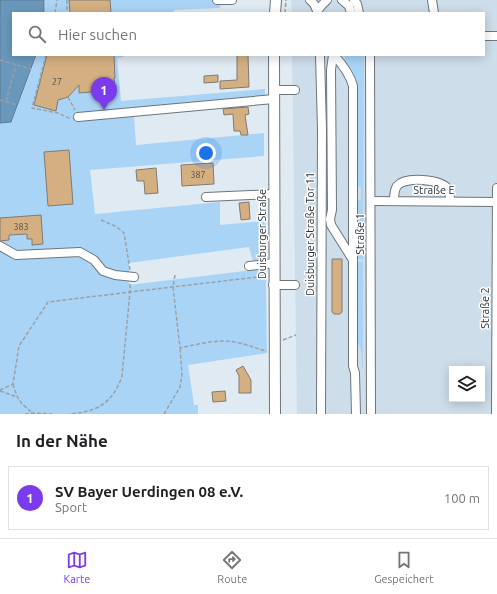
<!DOCTYPE html>
<html lang="de">
<head>
<meta charset="utf-8">
<style>
	body { margin:0; font-family:Ubuntu,sans-serif; background:#f2f2f2; color:#202124 }
	.controls { position:absolute; right:12px; bottom:12px; display:grid; overflow:hidden; border-radius:0px; box-shadow:0 2px 10px #0003 }
	.controls button { width:36px; height:36px; display:grid; place-items:center; padding:0; border:0; border-bottom:1px solid #e0e0e0; background:#fff; color:#202124; font:20px sans-serif }
	.you { position:absolute; left:206px; top:153px; width:14px; height:14px; margin:-10px; border:3px solid #fff; border-radius:50%; background:#1a73e8; box-shadow:0 0 0 6px #1a73e833 }
	.badge { display:grid; place-items:center; width:26px; height:26px; border-radius:50%; background:#7c3aed; color:#fff; font-size:13px; font-weight:700 }
	.pin { position:absolute; translate:-50% -33px; filter:drop-shadow(0 1px 2px #0008) }
	.pin::after { content:''; position:absolute; top:21px; width:14px; height:12px; background:inherit; clip-path:polygon(0 0,100% 0,50% 100%) }
	.list { margin:0; padding:0; list-style:none }
	h2 { display:flex; justify-content:space-between; align-items:center; height:52px; margin:0; padding:0 16px; font-size:17px }
	h2 small { font-size:13px; font-weight:400; color:#757577 }
	.list li { display:grid; grid-template-columns:26px 1fr auto; gap:12px; align-items:center; box-sizing:border-box; height:64px; margin:0 8px 8px; padding:0 8px; border:1px solid #e0e0e0; border-radius:0px }
	.list b { display:block; font-size:15px; white-space:nowrap }
	.list p { margin:0; font-size:13px; white-space:nowrap; color:#757577 }
	.list em { font-size:13px; font-style:normal; color:#757577 }
	.icon { flex:none; width:22px; height:22px; fill:none; stroke:currentColor; stroke-width:2; stroke-linecap:round; stroke-linejoin:round }
	.map { position:relative; flex:none; width:497px; height:414px; overflow:hidden }
	.search { position:absolute; background:#fff; box-shadow:0 2px 10px #0003; left:12px; right:12px; top:12px; height:44px; display:flex; align-items:center; gap:10px; box-sizing:border-box; padding:0 14px; border-radius:0px; color:#757577; font-size:15px }
	.sheet { height:124px; background:#fff }
	nav { display:flex; justify-content:space-around; align-items:center; box-sizing:border-box; height:56px; border-top:1px solid #e0e0e0; background:#fff; font-size:11px; color:#757577 }
	nav a { display:grid; justify-items:center; gap:2px }
	nav .on { color:#7c3aed }
	.map>svg:first-child { display:block }
	.built { fill:#ceddea; fill-rule:evenodd }
	.green { fill:#aad4f6; fill-rule:evenodd }
	.water { fill:#6a98bc; stroke:#587993 }
	.building { fill:#d4af82; stroke:#817a72 }
	.lines { fill:none; stroke-linecap:round; stroke-linejoin:round }
	.minor-casing { stroke:#6d757c; stroke-width:10 }
	.major-casing { stroke:#6d757c; stroke-width:12 }
	.path { stroke:#99a1a7; stroke-width:1.5; stroke-dasharray:4 2; stroke-linecap:butt }
	.minor { stroke:#fff; stroke-width:8 }
	.major { stroke:#fff; stroke-width:10 }
	.labels { text-anchor:middle; stroke-width:3; stroke-linejoin:round; paint-order:stroke }
	.number-label { font-size:9px; fill:#575048 }
	.street-label { font-size:11px; fill:#2d3134; stroke:#fff }
</style>
</head>
<body>
<div class="map">
<svg width="497" height="414" viewBox="0 0 497 414">
	<rect width="100%" height="100%" fill="#e0eaf2"/>
	<path class="built" d="M291,0H497V414H297L292,55H484V13H292ZM452,369H482V399H452Z"/>
	<g class="green">
		<polygon points="45,0 220,0 220,8 174,10 174,13 45,13"/>
		<path d="M37,55H136L124,56L123,57L117,58L121,101L265,89V104L134,115L136,145L264,133V156L90,170L95,214L220,202V225L265,221L267,353L188,365L194,405H198V414H0V123L12,121ZM249,247L254,265L253,270L129,285V263Z"/>
		<path d="M345,55H364L363,259H357V200H361V187H357V86C354,76 344,66 345,55Z"/>
		<polygon points="357,262 363,262 363,367 362,369 361,350 357,341"/>
	</g>
	<polygon class="water" points="0,0 44,0 44,13 13,13 13,55 36,55 11,122 0,123"/>
	<g class="building">
		<polygon points="69,0 110,0 111,13 70,13"/>
		<polygon points="47,55 114,55 115,78 114,78 115,90 79,93 79,85 68,97 58,100 56,111 34,105"/>
		<polygon points="237,55 248,55 249,87 220,89 220,81 237,80"/>
		<polygon points="218,75 218,82 204,83 204,76"/>
		<polygon points="248,107 249,114 245,115 248,135 241,135 240,131 234,131 233,114 224,115 223,109"/>
		<polygon points="69,150 73,204 48,206 44,152"/>
		<polygon points="213,163 214,184 182,186 181,165"/>
		<polygon points="156,168 158,193 145,194 144,181 137,181 136,170"/>
		<polygon points="249,202 250,219 241,220 239,203"/>
		<polygon points="41,215 43,244 32,245 32,239 27,239 27,234 9,235 9,240 0,241 0,218"/>
		<polygon points="332,259 342,259 342,312 340,314 334,314 332,312"/>
		<polygon points="243,366 251,380 251,393 239,393 239,376 236,370"/>
		<polygon points="225,391 226,401 213,402 212,392"/>
	</g>
	<g class="lines">
		<defs>
			<g id="minor">
				<polyline points="217,0 232,0"/>
				<polyline points="310,0 314,4 318,13"/>
				<polyline points="342,0 349,6 351,13"/>
				<polyline points="354,0 357,4 359,13"/>
				<polyline points="432,0 434,13"/>
				<polyline points="318,10 321,6 327,0"/>
				<polyline points="484,36 497,36"/>
				<polyline points="320,55 322,130 321,414"/>
				<polyline points="333,55 331,70 332,210 330,219 331,225 353,260"/>
				<path d="M334,55C342,64 350,74 353,86V366L355,373L356,414"/>
				<polyline points="370,55 371,414"/>
				<polyline points="274,90 295,90"/>
				<polyline points="78,117 274,99"/>
				<polyline points="206,197 274,194"/>
				<polyline points="371,201 497,202"/>
				<path d="M394,201C394,196 394,190 397,186C405,176 441,179 448,189C450,193 450,197 450,201"/>
				<polyline points="0,246 16,255 80,252 94,260 103,271 115,275 134,277"/>
				<polyline points="249,266 275,263"/>
				<polyline points="273,285 295,285"/>
				<polyline points="496,414 497,188"/>
			</g>
			<g id="major">
				<polyline points="275,13 276,0"/>
				<polyline points="274,55 275,414"/>
			</g>
		</defs>
		<use href="#minor" class="minor-casing"/>
		<use href="#major" class="major-casing"/>
		<g class="path">
			<polyline points="67,0 67,13"/>
			<polyline points="55,13 57,0"/>
			<polyline points="285,13 286,0"/>
			<polyline points="46,55 32,108 58,113 71,119"/>
			<polyline points="0,60 31,69"/>
			<polyline points="68,97 75,110"/>
			<polyline points="0,100 17,105"/>
			<polyline points="6,101 16,65"/>
			<polyline points="101,220 117,227 124,233 130,270"/>
			<path d="M175,275L173,287L180,348C198,344 221,338 239,343C249,345 257,349 267,351"/>
			<polyline points="130,284 130,292 266,276"/>
			<polyline points="283,340 296,335"/>
			<path d="M13,384C18,401 20,403 34,414"/>
			<path d="M0,390L13,384L19,346L48,302L130,292L122,376C113,403 97,412 69,414"/>
			<polyline points="0,391 17,397"/>
			<polyline points="25,414 32,413 52,414"/>
			<polyline points="164,414 180,387 182,375 180,348"/>
		</g>
		<use href="#minor" class="minor"/>
		<use href="#major" class="major"/>
	</g>
	<g class="labels">
		<g class="number-label">
			<text x="57" y="85">27</text>
			<text x="198" y="178">387</text>
			<text x="21" y="230">383</text>
		</g>
		<g class="street-label">
			<text x="434" y="194">Straße E</text>
			<text transform="translate(262 234) rotate(-90)" y="4">Duisburger Straße</text>
			<text transform="translate(310 234) rotate(-90)" y="4">Duisburger Straße Tor 11</text>
			<text transform="translate(360 234) rotate(-90)" y="4">Straße 1</text>
			<text transform="translate(485 308) rotate(-90)" y="4">Straße 2</text>
		</g>
	</g>
</svg>
<div class="controls">
<button><svg class="icon" aria-label="layers" viewBox="0 0 24 24"><path d="M12 4l9 5-9 5-9-5zM3 14l9 5 9-5"/></svg></button>
</div>
<div class="you"></div>
<div class="pin badge" style="left:104px;top:110px">1</div>
<div class="search"><svg class="icon" aria-label="search" viewBox="0 0 24 24"><circle cx="10" cy="10" r="6"/><path d="M15 15l6 6"/></svg>Hier suchen</div>
</div>
<section class="sheet">
<h2>In der Nähe<small></small></h2>
<ul class="list">
<li><span class="badge">1</span><div><b>SV Bayer Uerdingen 08 e.V.</b><p>Sport</p></div><em>100 m</em></li>
</ul>
</section>
<nav>
<a class="on"><svg class="icon" aria-label="map" viewBox="0 0 24 24"><path d="M3 6l6-2 6 2 6-2v14l-6 2-6-2-6 2zM9 4v14M15 6v14"/></svg>Karte</a>
<a><svg class="icon" aria-label="directions" viewBox="0 0 24 24"><path d="M12 3l9 9-9 9-9-9zM9 14v-3h6M13 9l2 2-2 2"/></svg>Route</a>
<a><svg class="icon" aria-label="saved" viewBox="0 0 24 24"><path d="M7 4h10v16l-5-4-5 4z"/></svg>Gespeichert</a>
</nav>
</body>
</html>
